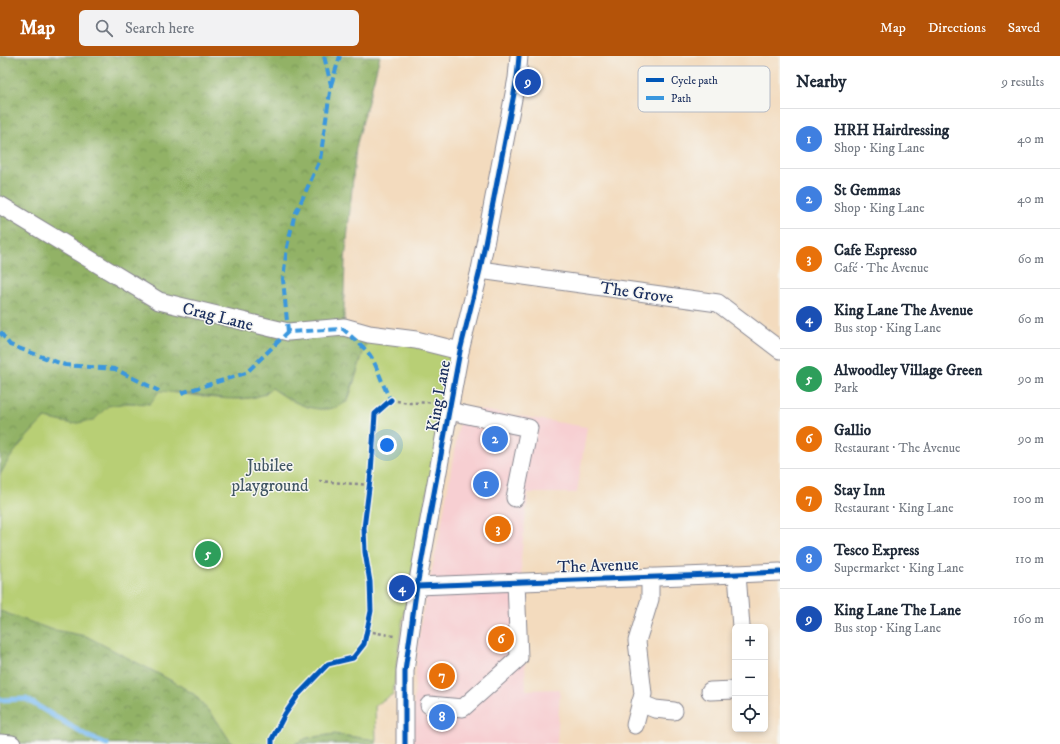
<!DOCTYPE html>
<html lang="en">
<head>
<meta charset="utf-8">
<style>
	body { margin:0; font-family:"IM FELL DW Pica",serif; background:#f2f2f3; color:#1f2937 }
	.controls { position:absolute; right:12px; bottom:12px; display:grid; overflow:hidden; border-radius:6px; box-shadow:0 2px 6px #0003 }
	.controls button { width:36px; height:36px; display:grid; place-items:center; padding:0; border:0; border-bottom:1px solid #e0e1e3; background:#fff; color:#1f2937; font:20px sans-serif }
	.you { position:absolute; left:387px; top:389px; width:14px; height:14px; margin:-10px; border:3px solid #fff; border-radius:50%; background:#1a73e8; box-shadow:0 0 0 6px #1a73e833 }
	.badge { display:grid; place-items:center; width:26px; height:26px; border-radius:50%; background:#b45309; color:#fff; font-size:13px; font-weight:700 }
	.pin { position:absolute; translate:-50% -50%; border:2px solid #fff; box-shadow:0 1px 4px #0006 }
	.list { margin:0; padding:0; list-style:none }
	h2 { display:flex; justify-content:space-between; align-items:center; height:52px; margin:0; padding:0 16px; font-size:17px }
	h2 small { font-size:13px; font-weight:400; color:#747a83 }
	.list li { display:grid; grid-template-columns:26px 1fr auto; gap:12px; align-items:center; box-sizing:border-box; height:60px; padding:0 16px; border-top:1px solid #e0e1e3 }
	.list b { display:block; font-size:15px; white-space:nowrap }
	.list p { margin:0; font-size:13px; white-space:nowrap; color:#747a83 }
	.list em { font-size:13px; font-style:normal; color:#747a83 }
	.icon { flex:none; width:22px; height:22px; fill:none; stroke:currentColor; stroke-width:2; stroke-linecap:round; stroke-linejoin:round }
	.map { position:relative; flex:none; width:780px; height:688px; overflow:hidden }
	header { display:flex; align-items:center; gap:24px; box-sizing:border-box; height:56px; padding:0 20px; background:#b45309; color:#fff }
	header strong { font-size:19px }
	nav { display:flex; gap:22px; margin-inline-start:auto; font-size:14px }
	.search { width:280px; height:36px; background:#f2f2f3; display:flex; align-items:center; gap:10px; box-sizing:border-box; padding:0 14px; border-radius:6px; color:#747a83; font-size:15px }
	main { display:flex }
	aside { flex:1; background:#fff }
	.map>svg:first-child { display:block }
	.built { fill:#f7cfd2 }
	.forest { fill:url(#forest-crowns); stroke:#567062 }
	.park { fill:#b8cf74; stroke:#6a7f69 }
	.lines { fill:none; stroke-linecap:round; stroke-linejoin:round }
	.stream { stroke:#7fbef3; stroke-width:5 }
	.minor-casing { stroke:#87858e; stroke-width:19 }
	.path { stroke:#87858e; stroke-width:2.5; stroke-dasharray:3 3; stroke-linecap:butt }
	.minor { stroke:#fff; stroke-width:17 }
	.quiet { stroke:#3a97de; stroke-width:4; stroke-dasharray:8 4; stroke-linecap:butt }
	.cycleway-casing { stroke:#f6f6f2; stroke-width:8 }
	.cycleway { stroke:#0057b8; stroke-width:5 }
	.labels { text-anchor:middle; stroke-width:3; stroke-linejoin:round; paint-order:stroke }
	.street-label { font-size:17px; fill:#1b2f5e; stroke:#f6f6f2 }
	.park-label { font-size:17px; fill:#425764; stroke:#f6f6f2 }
	.key { fill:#f6f6f2; stroke:#b4bac6; stroke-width:1 }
	.key-label { font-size:11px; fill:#1b2f5e }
</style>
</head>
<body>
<header>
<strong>Map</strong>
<div class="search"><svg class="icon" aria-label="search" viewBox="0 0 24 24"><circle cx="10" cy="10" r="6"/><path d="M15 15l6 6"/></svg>Search here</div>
<nav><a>Map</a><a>Directions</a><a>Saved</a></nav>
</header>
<main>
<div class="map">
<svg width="780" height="688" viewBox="0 0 780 688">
	<defs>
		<pattern id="forest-crowns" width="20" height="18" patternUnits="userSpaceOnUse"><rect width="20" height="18" fill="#92b266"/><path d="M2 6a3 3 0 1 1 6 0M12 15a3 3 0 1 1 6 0" fill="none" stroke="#769157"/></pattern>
	</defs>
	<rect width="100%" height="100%" fill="#f6f6f2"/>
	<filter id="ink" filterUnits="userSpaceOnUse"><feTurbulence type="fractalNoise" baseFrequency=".025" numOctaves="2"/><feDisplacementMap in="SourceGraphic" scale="8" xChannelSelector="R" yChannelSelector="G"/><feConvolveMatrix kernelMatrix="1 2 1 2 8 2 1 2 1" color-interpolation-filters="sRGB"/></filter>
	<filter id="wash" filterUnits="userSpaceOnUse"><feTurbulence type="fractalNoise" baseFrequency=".012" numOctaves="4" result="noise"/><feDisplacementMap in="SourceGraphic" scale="16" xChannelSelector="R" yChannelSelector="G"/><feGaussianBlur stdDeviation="0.9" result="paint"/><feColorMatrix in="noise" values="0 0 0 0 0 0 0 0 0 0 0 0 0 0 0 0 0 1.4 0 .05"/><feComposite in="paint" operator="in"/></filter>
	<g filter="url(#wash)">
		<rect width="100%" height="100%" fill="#f3dbbe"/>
		<polygon class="built" points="462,351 587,371 577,437 528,437 521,503 526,634 560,633 557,688 413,688 414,640 418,588 422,559 440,477"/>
		<g class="forest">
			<path d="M0,0H380L356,91L345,205L344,237V271L369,278L347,346C343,348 338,351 333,352C311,357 290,345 272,332L263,339L251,342L229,343L175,336L150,348L128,347L108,350L95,364L72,368L45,362C28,379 11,397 0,419Z"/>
			<polygon points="0,555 50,573 86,580 176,627 195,639 217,665 232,688 0,687"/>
			<polygon points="334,678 376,684 376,688 294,688 307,682"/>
		</g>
		<path class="park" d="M369,278L461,292L426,442L401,573L393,638L375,649L376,684L334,678L307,682L294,688H232L217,665L195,639L176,627L86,580L50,573L0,555V419C11,397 28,379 45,362L72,368L94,364L108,350L128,347L150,348L159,335C186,337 238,349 262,339C266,338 269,334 272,332C290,345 311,357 333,352C338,351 343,348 348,345Z"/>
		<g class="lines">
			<polyline class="stream" points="0,644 26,643 87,680 107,688"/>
		</g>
	</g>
	<g filter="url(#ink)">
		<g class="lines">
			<defs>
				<g id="minor">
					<polyline points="0,149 159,245 288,276 344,271 369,278 416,284 460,295"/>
					<polyline points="480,214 718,247 780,294"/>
					<polyline points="449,355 529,372 515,442"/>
					<polyline points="737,518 741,571"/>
					<polyline points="417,530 737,518 780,516"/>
					<polyline points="710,635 735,634"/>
					<polyline points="640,647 655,653 674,655"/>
					<polyline points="429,649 463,652 519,602 516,526"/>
					<polyline points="635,669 643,638 637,585 650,543 650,521"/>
					<polyline points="0,687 12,688"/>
					<polyline points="405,688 405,615 417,530 460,295 480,214 517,22 519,0"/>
				</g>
			</defs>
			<use href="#minor" class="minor-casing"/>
			<g class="path">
				<polyline points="391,344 409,347 434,346"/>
				<polyline points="319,425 369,429"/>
				<polyline points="367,575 394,580"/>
			</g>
			<use href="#minor" class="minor"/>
			<g class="quiet">
				<polyline points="331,29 340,0"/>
				<polyline points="0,276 10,289 65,309 115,313 159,335"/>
				<polyline points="288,276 283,223 287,191 294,161 320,104 331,29 324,0"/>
				<path d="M181,337L246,317L288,276L343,273C352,281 363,290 370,299C379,313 382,330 391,344"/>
			</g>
			<defs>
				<g id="cycleway">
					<polyline points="417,530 737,518 780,516"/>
					<polyline points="272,688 272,683 285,658 298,639 328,608 353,602 364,588 371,555 370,526 365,496 364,472 371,416 375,358 391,344"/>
					<polyline points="405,688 405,615 417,530 460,295 480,214 517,22 519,0"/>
				</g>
			</defs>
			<use href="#cycleway" class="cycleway-casing"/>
			<use href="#cycleway" class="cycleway"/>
		</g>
	</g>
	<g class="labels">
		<g class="street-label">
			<text transform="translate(637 236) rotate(8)" y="6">The Grove</text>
			<text transform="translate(218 260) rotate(14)" y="6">Crag Lane</text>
			<text transform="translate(438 340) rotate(-80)" y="6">King Lane</text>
			<text transform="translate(598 509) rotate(-2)" y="6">The Avenue</text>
		</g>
		<g class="park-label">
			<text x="270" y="415">Jubilee<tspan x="270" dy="20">playground</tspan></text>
		</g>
	</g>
	<rect x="638" y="10" width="132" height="46" rx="6" class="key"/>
	<rect x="646" y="22" width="18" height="4" fill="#0057b8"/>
	<rect x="646" y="40" width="18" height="4" fill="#3a97de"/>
	<g class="key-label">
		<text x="671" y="28">Cycle path</text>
		<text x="671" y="46">Path</text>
	</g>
</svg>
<div class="controls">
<button>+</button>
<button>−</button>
<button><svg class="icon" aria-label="locate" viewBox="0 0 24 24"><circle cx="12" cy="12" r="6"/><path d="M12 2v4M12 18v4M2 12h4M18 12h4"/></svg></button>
</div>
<div class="you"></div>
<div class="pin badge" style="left:486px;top:428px;background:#3f7fe0">1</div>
<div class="pin badge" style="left:495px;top:383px;background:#3f7fe0">2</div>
<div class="pin badge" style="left:498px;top:473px;background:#e8710a">3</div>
<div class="pin badge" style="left:402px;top:532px;background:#1a4fb4">4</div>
<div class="pin badge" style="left:208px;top:498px;background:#2e9e5b">5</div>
<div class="pin badge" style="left:501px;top:583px;background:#e8710a">6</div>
<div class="pin badge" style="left:442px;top:620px;background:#e8710a">7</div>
<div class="pin badge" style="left:442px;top:661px;background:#3f7fe0">8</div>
<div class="pin badge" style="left:528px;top:26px;background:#1a4fb4">9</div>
</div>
<aside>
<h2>Nearby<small>9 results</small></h2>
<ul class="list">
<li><span class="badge" style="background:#3f7fe0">1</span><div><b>HRH Hairdressing</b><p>Shop · King Lane</p></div><em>40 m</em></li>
<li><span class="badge" style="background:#3f7fe0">2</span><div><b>St Gemmas</b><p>Shop · King Lane</p></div><em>40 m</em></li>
<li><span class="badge" style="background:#e8710a">3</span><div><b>Cafe Espresso</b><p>Café · The Avenue</p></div><em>60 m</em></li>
<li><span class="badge" style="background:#1a4fb4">4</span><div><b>King Lane The Avenue</b><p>Bus stop · King Lane</p></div><em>60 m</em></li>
<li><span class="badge" style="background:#2e9e5b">5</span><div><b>Alwoodley Village Green</b><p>Park</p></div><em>90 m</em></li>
<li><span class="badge" style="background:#e8710a">6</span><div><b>Gallio</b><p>Restaurant · The Avenue</p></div><em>90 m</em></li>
<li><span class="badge" style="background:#e8710a">7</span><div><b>Stay Inn</b><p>Restaurant · King Lane</p></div><em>100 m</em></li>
<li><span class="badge" style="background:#3f7fe0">8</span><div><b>Tesco Express</b><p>Supermarket · King Lane</p></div><em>110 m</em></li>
<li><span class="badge" style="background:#1a4fb4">9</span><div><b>King Lane The Lane</b><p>Bus stop · King Lane</p></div><em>160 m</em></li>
</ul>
</aside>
</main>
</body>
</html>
